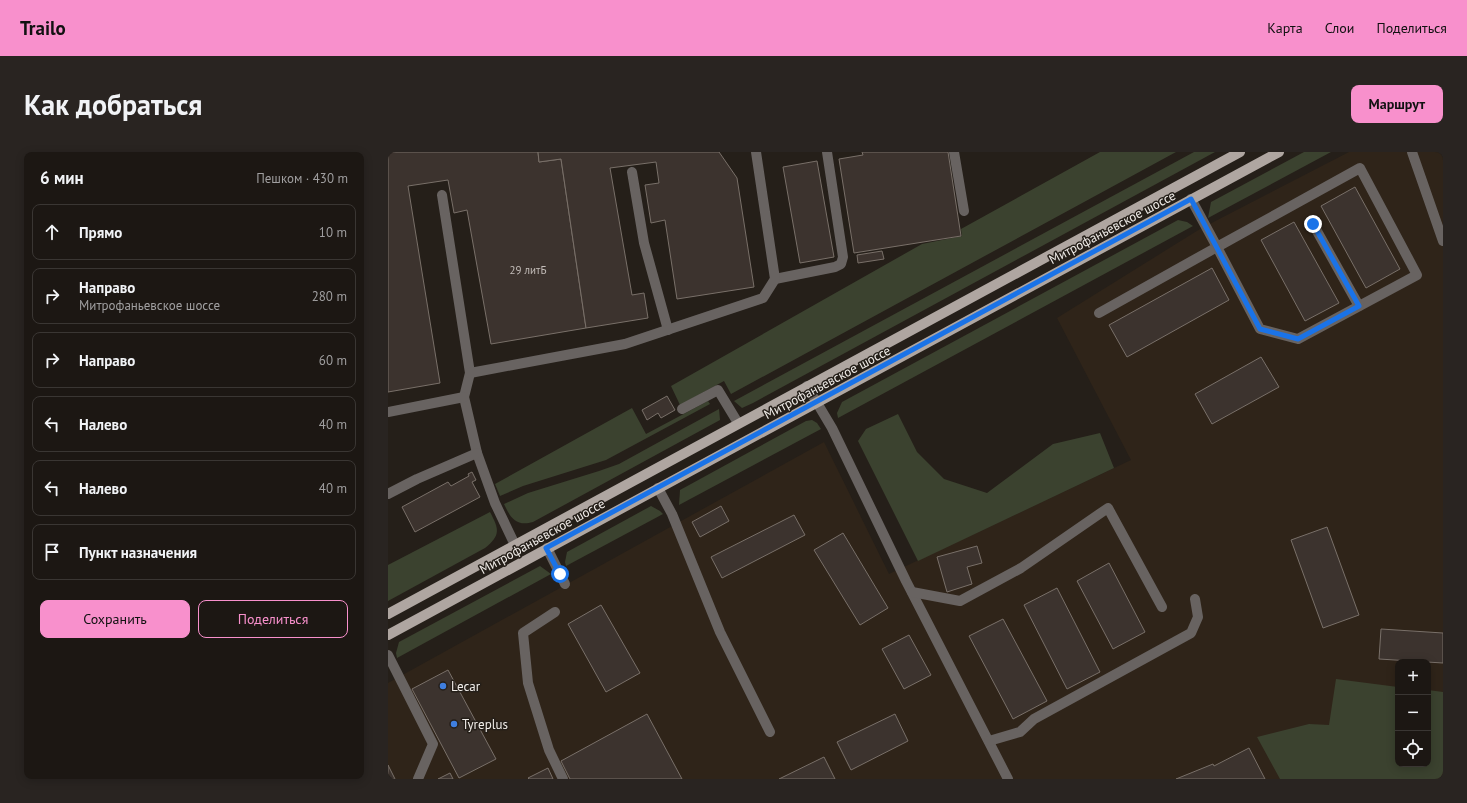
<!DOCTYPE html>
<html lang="ru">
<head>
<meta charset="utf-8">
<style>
	body { margin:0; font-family:"PT Sans",sans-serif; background:#292421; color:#f1f3f6 }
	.controls { position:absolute; right:12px; bottom:12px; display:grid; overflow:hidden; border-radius:8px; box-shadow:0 2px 10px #0003 }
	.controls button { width:36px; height:36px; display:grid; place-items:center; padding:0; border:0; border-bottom:1px solid #3a3633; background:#1c1713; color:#f1f3f6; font:20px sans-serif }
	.stop { position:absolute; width:12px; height:12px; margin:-9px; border:3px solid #1a73e8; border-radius:50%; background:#fff }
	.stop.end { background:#1a73e8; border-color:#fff; box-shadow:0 1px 4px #0008 }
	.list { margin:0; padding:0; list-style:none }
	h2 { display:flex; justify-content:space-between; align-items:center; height:52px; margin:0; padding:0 16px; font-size:17px }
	h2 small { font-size:13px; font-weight:400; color:#a09fa0 }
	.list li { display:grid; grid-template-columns:26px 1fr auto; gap:12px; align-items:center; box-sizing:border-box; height:56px; margin:0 8px 8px; padding:0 8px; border:1px solid #3a3633; border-radius:8px }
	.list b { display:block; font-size:15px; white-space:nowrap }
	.list p { margin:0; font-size:13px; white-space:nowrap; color:#a09fa0 }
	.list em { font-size:13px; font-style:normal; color:#a09fa0 }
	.actions { display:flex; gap:8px; padding:12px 16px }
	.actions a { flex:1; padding:9px 0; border:1px solid #f890cc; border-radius:8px; text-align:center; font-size:14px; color:#f890cc }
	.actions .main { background:#f890cc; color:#111 }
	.icon { flex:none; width:22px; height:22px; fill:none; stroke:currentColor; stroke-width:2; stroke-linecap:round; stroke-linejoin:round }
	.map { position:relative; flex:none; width:1055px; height:627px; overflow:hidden; border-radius:8px }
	header { display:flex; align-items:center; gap:24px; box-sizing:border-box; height:56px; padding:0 20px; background:#f890cc; color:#111 }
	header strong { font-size:19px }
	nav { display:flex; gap:22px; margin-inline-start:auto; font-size:14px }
	.intro { display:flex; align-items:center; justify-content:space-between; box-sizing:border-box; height:96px; padding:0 24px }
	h1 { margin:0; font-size:28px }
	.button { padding:10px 18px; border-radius:8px; background:#f890cc; color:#111; font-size:14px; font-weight:700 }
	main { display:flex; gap:24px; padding:0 24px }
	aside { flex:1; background:#1c1713; border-radius:8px; box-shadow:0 2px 10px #0003 }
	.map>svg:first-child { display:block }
	.built { fill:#2f2419; fill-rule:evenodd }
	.green { fill:#3b422f }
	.building { fill:#3c332e; stroke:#797069 }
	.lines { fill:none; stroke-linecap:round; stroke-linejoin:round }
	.minor { stroke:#686361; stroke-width:10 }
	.major { stroke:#afa6a1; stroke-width:10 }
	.route { stroke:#1a73e8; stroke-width:5 }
	.shop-dot { fill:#3f7fe0; stroke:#251f19; stroke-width:1.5 }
	.labels { text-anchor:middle; stroke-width:3; stroke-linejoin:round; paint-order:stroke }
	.number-label { font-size:11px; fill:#c4beba }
	.street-label { font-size:13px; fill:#f1ede9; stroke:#251f19 }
	.poi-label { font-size:13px; fill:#f1ede9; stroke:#251f19; text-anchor:start }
</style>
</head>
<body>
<header>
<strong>Trailo</strong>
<nav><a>Карта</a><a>Слои</a><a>Поделиться</a></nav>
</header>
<div class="intro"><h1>Как добраться</h1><a class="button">Маршрут</a></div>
<main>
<aside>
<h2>6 мин<small>Пешком · 430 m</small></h2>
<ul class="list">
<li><svg class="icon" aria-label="ahead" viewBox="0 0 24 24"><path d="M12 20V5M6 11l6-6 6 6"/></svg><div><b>Прямо</b></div><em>10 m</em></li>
<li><svg class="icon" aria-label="right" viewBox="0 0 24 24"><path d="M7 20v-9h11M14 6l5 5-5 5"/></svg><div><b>Направо</b><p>Митрофаньевское шоссе</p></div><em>280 m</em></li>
<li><svg class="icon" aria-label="right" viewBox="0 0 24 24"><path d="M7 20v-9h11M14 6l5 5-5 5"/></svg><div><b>Направо</b></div><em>60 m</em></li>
<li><svg class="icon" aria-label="left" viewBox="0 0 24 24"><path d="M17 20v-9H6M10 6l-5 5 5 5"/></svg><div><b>Налево</b></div><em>40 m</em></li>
<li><svg class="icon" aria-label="left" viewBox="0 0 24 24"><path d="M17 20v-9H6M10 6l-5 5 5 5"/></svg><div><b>Налево</b></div><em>40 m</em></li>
<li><svg class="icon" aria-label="arrive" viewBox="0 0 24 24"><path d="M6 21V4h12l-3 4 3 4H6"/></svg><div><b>Пункт назначения</b></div></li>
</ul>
<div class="actions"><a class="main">Сохранить</a><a>Поделиться</a></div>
</aside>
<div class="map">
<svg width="1055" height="627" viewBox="0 0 1055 627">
	<rect width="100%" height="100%" fill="#251f19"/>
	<path class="built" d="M961,0H1055V627H0V531L436,290L501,422L743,308L669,166L812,77ZM1010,510H1040V612H1010Z"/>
	<g class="green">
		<polygon points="712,0 788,0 343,242 336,229 292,253 283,234 534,92 574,84 573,77"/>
		<polygon points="806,0 827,0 365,251 354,256 346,249"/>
		<polygon points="916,0 943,0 820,66 823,50"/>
		<polygon points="790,68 799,70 805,74 450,266 449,261 454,250"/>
		<polygon points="320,249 322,252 218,308 135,334 112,344 107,332 244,256 258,282"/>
		<path d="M331,257L332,268L145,370C128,375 122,365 116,352L140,341L211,319L231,312Z"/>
		<polygon points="510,262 529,300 556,327 599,341 665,292 712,281 726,316 530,409 470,289 478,277"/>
		<polygon points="424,268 429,271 433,277 291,353 292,338 418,269"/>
		<polygon points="263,354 272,359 275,362 178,414 177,410 179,400"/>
		<path d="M102,360C111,377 113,383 97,396L0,449V413Z"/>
		<polygon points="152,414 163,422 9,506 8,501 11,490"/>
		<polygon points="948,527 1010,535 1010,612 1040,612 1040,538 1055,540 1055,627 892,627 869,585 921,572 941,573"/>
	</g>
	<g class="building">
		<polygon points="0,0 150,0 151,10 173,7 198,176 103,192 79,58 66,61 60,28 20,34 52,231 0,240"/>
		<polygon points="150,0 331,0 349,26 366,135 289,147 277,68 263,71 257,33 271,31 268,10 222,16 244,143 256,141 260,166 198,176 173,7 151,10"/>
		<polygon points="474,0 560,0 573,84 466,101 451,7 475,3"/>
		<polygon points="429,9 446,105 412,111 395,15"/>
		<polygon points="967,35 1012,117 978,136 933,54"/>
		<polygon points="906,70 951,151 917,169 873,88"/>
		<polygon points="494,99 496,107 470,111 469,103"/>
		<polygon points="824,116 841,148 739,205 721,173"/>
		<polygon points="873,205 891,235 824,272 807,242"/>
		<polygon points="279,244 287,258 273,266 270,261 259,268 254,258"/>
		<polygon points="84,320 88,328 84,330 92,345 27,380 14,355 60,330 63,334 81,324 80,322"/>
		<polygon points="333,354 341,369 312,385 304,370"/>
		<polygon points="406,363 417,383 334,426 323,405"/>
		<polygon points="939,375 971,463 935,476 903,388"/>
		<polygon points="455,381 500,456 472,473 426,398"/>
		<polygon points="589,394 594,411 579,415 584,432 559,440 549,405"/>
		<polygon points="721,411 757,480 725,497 689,429"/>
		<polygon points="669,436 712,520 679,537 636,453"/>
		<polygon points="213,453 252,521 218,540 180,472"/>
		<polygon points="615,467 659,549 625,567 581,484"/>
		<polygon points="993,477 1055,481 1055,511 991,507"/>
		<polygon points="521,483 543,523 516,537 494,497"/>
		<polygon points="60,518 108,607 71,626 24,537"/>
		<polygon points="259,562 294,627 182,627 173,609"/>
		<polygon points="507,562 520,589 463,618 449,590"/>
		<polygon points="861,596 877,627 788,627 825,612 826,614"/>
		<polygon points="436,605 447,627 391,627"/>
		<polygon points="0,613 7,627 0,627"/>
		<polygon points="160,616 165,627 141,627 140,626"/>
		<polygon points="62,621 65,627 50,627"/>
	</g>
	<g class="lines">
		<g class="minor">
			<polyline points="566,0 576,59"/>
			<polyline points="1024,0 1055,89"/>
			<polygon points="972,16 1029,123 910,187 872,177 829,95"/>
			<polyline points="244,20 256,91 280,178"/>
			<polyline points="54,43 82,221 76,245 89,301 107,351 127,393"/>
			<polyline points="925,72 971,154"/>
			<polyline points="387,127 447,115 453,112 455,105 439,0"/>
			<polyline points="711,161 829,95 803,47"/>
			<polyline points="82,221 237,192 375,146 387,127 368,0"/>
			<polyline points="419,234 444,276 518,429 620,627"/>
			<polyline points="294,257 330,238 350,271"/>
			<polyline points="0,260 76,245"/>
			<polyline points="270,336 284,362 332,480 382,580"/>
			<polyline points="0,342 29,327 89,301"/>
			<polyline points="159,396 177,432"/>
			<polyline points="524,440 572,449 633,416 720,356 774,455"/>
			<polyline points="167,460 135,481 140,531 161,598 175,627"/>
			<polyline points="0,503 45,592 30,627"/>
			<polyline points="601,589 632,580 646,567 803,481 810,465 807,447"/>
		</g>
		<g class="major">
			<polyline points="0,462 852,0"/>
			<polyline points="0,483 891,0"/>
		</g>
	</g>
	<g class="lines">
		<polyline class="route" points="172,422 158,396 803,47 872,177 910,187 971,154 925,72"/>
	</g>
	<g class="shop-dot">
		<circle cx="55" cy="534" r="4"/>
		<circle cx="66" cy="572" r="4"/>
	</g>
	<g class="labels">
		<g class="number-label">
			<text x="140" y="122">29 литБ</text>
		</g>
		<g class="street-label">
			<text transform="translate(724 75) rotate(-28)" y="5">Митрофаньевское шоссе</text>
			<text transform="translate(439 230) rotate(-28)" y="5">Митрофаньевское шоссе</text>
			<text transform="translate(154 384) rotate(-29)" y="5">Митрофаньевское шоссе</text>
		</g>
		<g class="poi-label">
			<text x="63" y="539">Lecar</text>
			<text x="74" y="577">Tyreplus</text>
		</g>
	</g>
</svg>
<div class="controls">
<button>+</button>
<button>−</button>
<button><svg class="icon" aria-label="locate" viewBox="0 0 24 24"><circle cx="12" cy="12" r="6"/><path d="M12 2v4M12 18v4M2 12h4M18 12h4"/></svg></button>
</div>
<div class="stop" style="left:172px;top:422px"></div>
<div class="stop end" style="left:925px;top:72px"></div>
</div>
</main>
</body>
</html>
